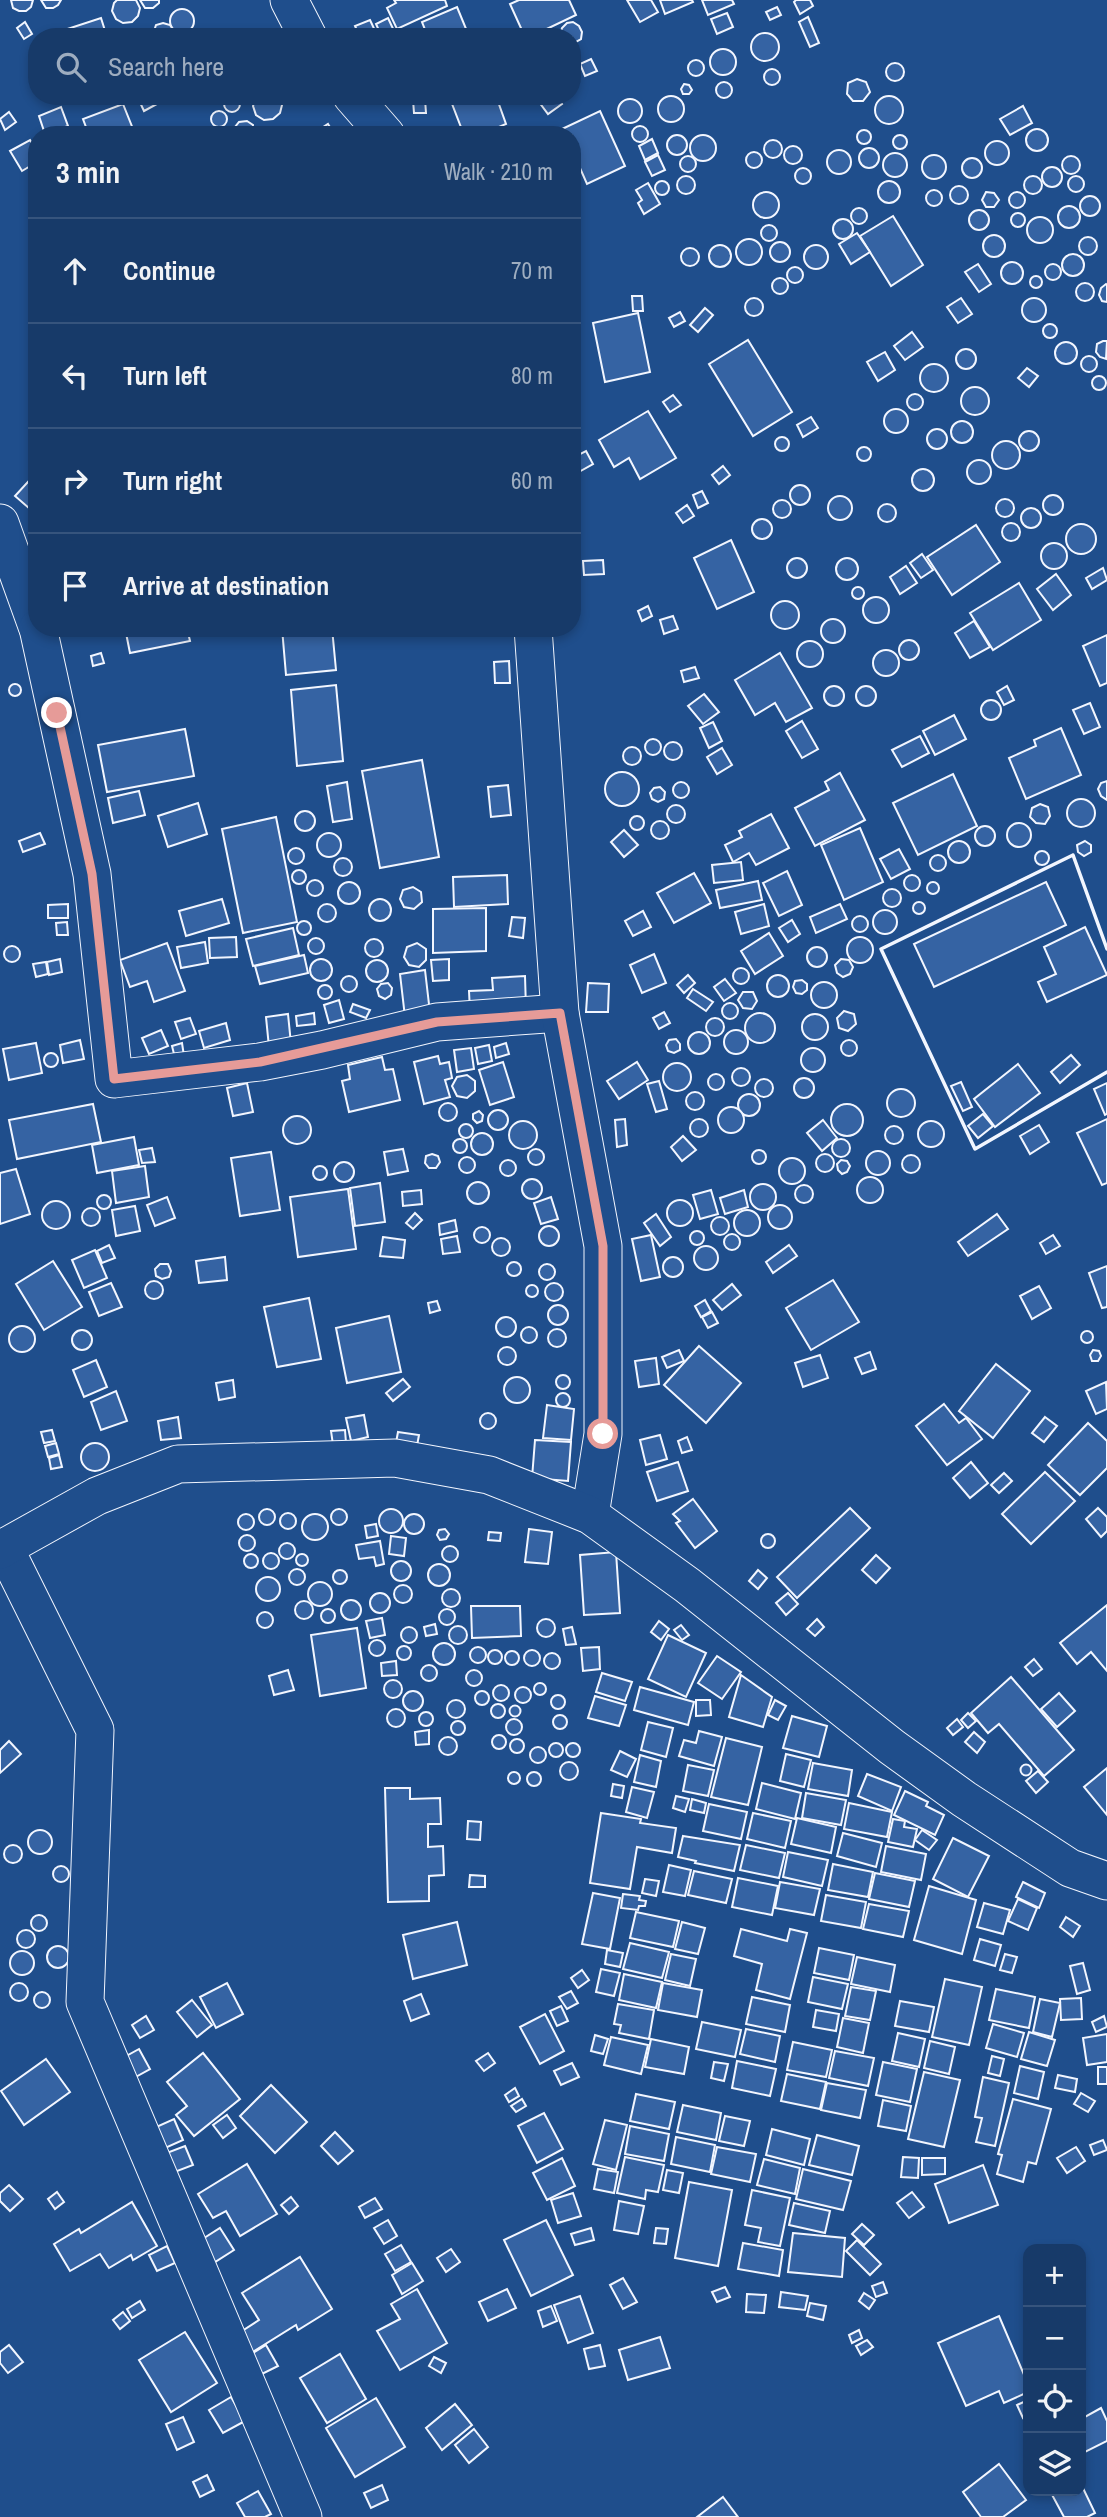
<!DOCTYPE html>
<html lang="en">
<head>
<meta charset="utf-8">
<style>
	body { margin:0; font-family:"Archivo Narrow",sans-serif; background:#244571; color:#f1f3f6 }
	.controls { position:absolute; right:21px; bottom:21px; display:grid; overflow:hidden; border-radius:14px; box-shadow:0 4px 10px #0003 }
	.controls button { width:63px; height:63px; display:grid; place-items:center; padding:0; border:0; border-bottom:2px solid #36547d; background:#173a69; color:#f1f3f6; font:35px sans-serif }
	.stop { position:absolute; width:21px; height:21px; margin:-16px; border:5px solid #e69b98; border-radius:50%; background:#fff }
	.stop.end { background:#e69b98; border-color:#fff; box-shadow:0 2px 7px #0008 }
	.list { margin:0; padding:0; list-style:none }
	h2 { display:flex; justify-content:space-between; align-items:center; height:91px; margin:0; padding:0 28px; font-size:30px }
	h2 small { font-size:23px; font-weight:400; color:#9eadc0 }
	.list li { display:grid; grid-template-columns:46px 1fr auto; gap:21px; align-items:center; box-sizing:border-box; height:105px; padding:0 28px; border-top:2px solid #36547d }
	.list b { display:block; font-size:26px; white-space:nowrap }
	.list em { font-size:23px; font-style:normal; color:#9eadc0 }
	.icon { flex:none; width:38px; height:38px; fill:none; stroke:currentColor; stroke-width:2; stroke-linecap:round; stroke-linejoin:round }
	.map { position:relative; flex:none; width:1107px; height:2517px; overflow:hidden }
	.search { position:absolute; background:#173a69; box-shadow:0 4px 10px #0003; left:28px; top:28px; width:553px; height:77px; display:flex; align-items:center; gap:18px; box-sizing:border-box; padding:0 24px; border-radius:28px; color:#9eadc0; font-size:26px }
	.panel { position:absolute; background:#173a69; box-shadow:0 4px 10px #0003; left:28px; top:126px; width:553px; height:511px; border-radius:28px }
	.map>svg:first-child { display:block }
	.building { fill:#3563a3; stroke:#f2f6ff; stroke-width:2 }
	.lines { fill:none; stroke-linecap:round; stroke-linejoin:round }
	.street-casing { stroke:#f2f6ff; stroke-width:39 }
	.street { stroke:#1f4e8c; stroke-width:37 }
	.wall { stroke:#f2f6ff; stroke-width:3.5 }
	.route { stroke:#e69b98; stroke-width:9 }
</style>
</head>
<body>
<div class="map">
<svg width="1107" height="2517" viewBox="0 0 1107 2517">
	<rect width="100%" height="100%" fill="#1f4e8c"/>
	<g class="building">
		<polygon points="11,0 33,0 31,7 26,11 19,11 13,8"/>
		<polygon points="41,0 61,0 58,5 53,8 46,8"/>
		<polygon points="117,0 136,0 140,8 138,16 132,22 123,23 116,19 112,11 114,3"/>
		<polygon points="140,0 159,0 159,3 153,8 145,8"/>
		<polygon points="394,0 445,0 447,6 397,29 387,8 396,3"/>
		<polygon points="519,0 569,0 576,15 530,37 525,37 510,4"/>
		<polygon points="627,0 651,0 658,12 640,22"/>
		<polygon points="660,0 692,0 693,2 665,14"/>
		<polygon points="702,0 732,0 734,4 708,15"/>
		<polygon points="796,0 810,0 813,6 800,14 794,2"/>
		<polygon points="457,7 469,36 428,37 422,22"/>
		<polygon points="777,7 781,15 770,20 766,12"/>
		<circle cx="182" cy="21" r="12"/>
		<polygon points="727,13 733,27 717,34 711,19"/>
		<polygon points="808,17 819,43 810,47 799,22"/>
		<polygon points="101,18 107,37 46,36"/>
		<polygon points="388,18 395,33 382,37 376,24"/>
		<polygon points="370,20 378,37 360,37 355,26"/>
		<polygon points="25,22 32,34 24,39 17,28"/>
		<polygon points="573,22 579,26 582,32 581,39 572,44 572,37 561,37 560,35 562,28 567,23"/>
		<polygon points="163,23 170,25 174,31 174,37 152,37 156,25"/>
		<circle cx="765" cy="47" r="14"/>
		<circle cx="723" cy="62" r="13"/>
		<polygon points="591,59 597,71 585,76 580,64"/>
		<circle cx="696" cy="68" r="8"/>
		<circle cx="895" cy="72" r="9"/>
		<circle cx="772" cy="77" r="8"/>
		<polygon points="857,79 866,82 870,92 863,101 853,101 847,94 848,83"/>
		<circle cx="724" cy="90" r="8"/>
		<polygon points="684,84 689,85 692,90 689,94 683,94 681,89"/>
		<circle cx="232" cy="104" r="8"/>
		<polygon points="137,96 170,96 170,97 144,111"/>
		<polygon points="257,96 279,96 282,105 280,113 273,119 264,120 256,115 253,106"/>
		<polygon points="449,96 496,96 506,124 480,135 464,135"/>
		<polygon points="539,96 557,96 562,104 548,114 536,98"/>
		<circle cx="671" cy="109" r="13"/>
		<circle cx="889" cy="110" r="14"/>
		<circle cx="630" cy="111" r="12"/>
		<polygon points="425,99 426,113 414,113 413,100"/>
		<polygon points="123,104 133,129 119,135 89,135 83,119"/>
		<polygon points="1023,106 1032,123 1010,135 1000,119"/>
		<polygon points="61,107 68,126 45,134 39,116"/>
		<polygon points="600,111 625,166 587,184 572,150 572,135 565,135 562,129"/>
		<circle cx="219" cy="119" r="8"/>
		<polygon points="9,112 16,122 5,130 0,119"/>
		<polygon points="247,121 253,125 252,135 236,135 235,127 239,122"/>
		<polygon points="328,124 335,135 311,135"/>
		<circle cx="640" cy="134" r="8"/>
		<circle cx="1037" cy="140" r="11"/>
		<circle cx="864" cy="137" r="7"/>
		<circle cx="677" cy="145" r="10"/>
		<circle cx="900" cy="142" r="7"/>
		<circle cx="703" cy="148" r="13"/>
		<polygon points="652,139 658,153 645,160 639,146"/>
		<polygon points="30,140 37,153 37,162 22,171 10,151"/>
		<circle cx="773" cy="149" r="9"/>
		<circle cx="997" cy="153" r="12"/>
		<circle cx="793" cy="155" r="9"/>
		<circle cx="869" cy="158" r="10"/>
		<circle cx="839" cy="162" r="12"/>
		<circle cx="754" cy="160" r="8"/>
		<circle cx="895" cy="165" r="12"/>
		<polygon points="658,155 665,170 652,176 645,162"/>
		<circle cx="934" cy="167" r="12"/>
		<circle cx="688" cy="164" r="8"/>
		<circle cx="1071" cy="165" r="9"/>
		<circle cx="972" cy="168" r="10"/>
		<circle cx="1052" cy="177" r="10"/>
		<circle cx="803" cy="176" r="8"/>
		<circle cx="1033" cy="185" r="9"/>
		<circle cx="686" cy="185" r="9"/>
		<circle cx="1076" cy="184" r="8"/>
		<circle cx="889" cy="192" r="11"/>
		<circle cx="662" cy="188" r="7"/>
		<polygon points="648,183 660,204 644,214 638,203 642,200 636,190"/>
		<circle cx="959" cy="195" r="9"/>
		<circle cx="934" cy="198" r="8"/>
		<circle cx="766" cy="205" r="13"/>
		<circle cx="1017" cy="200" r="8"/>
		<polygon points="986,192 994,193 999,200 994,207 986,207 982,200"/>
		<circle cx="1090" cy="206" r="10"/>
		<circle cx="1069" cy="217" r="11"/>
		<circle cx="859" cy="216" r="8"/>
		<circle cx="979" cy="220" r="10"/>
		<circle cx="1018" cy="220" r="7"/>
		<polygon points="893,216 923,265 891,286 860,236"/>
		<circle cx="1040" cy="230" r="13"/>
		<circle cx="843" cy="229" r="10"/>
		<circle cx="769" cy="233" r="8"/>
		<polygon points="857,233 870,252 851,264 839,244"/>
		<circle cx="994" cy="246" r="11"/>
		<circle cx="1088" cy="246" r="9"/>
		<circle cx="749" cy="252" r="13"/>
		<circle cx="780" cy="252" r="10"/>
		<circle cx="816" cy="257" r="12"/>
		<circle cx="720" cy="256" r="11"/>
		<circle cx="690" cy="257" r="9"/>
		<circle cx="1073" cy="265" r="11"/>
		<circle cx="1012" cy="273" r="11"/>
		<circle cx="1053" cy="272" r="8"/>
		<polygon points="978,264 991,284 979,292 965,272"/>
		<circle cx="795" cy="275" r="8"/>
		<circle cx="1036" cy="282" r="6"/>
		<circle cx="780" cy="286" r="8"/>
		<circle cx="1085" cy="292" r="9"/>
		<polygon points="1106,284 1107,285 1107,302 1102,301 1099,295 1101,288"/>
		<polygon points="632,296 642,296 643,311 633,311"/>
		<circle cx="1034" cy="310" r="12"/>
		<circle cx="754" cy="307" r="9"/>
		<polygon points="961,298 972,314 958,323 947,307"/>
		<polygon points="705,308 713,315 698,332 690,325"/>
		<polygon points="680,312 685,321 674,327 669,318"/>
		<polygon points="638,313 650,372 605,382 593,323"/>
		<circle cx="1050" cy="331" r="7"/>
		<polygon points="912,332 923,347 905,360 894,346"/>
		<polygon points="748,340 792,412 753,436 709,364"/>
		<polygon points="1103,341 1107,341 1106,359 1100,357 1096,352 1097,344"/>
		<circle cx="1066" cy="353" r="11"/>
		<circle cx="966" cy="359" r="10"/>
		<polygon points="885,352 895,370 878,381 867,362"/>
		<circle cx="1089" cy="364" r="8"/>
		<circle cx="934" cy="378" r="14"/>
		<polygon points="1027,368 1038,376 1029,387 1018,378"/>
		<circle cx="1099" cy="383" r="7"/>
		<circle cx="975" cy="401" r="14"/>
		<circle cx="915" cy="402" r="8"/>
		<polygon points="673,395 681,405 670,412 663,402"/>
		<circle cx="896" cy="421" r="12"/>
		<polygon points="648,411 676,458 640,479 629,458 614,467 599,440"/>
		<polygon points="811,417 818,428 803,437 797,425"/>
		<circle cx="962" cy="432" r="11"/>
		<circle cx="937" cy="439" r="10"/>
		<circle cx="1029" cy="441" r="10"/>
		<circle cx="782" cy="444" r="7"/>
		<circle cx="1006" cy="455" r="14"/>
		<circle cx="864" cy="454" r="7"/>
		<polygon points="586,451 593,464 577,473 572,465 572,458"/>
		<circle cx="979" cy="472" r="12"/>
		<polygon points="723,466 730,475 719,484 712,475"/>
		<circle cx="923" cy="480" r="11"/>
		<polygon points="37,472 37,515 15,496"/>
		<circle cx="800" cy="495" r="10"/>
		<polygon points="702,491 708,503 698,508 693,495"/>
		<circle cx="1053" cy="505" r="10"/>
		<circle cx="840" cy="508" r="12"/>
		<circle cx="1005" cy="508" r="9"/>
		<circle cx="782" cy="509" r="9"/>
		<circle cx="887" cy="513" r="9"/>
		<polygon points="687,505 694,516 683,523 676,513"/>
		<circle cx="1031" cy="518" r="10"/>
		<circle cx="762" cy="529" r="10"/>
		<circle cx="1011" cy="532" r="9"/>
		<circle cx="1081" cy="539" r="15"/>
		<polygon points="976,525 1000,562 952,595 927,557"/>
		<polygon points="731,540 754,592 717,609 694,558"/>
		<circle cx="1054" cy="556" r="13"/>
		<polygon points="922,554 933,570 921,578 910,563"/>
		<circle cx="797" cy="568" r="10"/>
		<circle cx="847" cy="569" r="11"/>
		<polygon points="603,560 604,574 584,575 583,561"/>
		<polygon points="906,566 917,583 900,594 890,577"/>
		<polygon points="1103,568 1107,580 1092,589 1086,578"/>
		<polygon points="1056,574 1071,595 1053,610 1037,589"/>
		<polygon points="1019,583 1041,620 993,650 970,613"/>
		<circle cx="858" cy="593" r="6"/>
		<circle cx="876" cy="610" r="13"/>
		<circle cx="785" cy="615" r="14"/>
		<polygon points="648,606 652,616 642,621 638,611"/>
		<polygon points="673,616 678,629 664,634 660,620"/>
		<circle cx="833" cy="631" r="12"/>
		<polygon points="974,621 990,647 970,658 955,633"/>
		<polygon points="125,628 187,628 190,641 130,653"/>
		<polygon points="282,628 332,628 336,670 286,675"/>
		<polygon points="1107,635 1107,683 1100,686 1083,646"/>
		<circle cx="909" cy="650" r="10"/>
		<circle cx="810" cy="654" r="13"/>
		<circle cx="886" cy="663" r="13"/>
		<polygon points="101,653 104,663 93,666 91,656"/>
		<polygon points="780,653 812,708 786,722 775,703 755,715 735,680"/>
		<polygon points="509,661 510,683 495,683 494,662"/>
		<polygon points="695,667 699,678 684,682 681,671"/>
		<circle cx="15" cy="690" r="6"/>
		<polygon points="336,685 343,761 297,766 291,690"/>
		<circle cx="834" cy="696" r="10"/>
		<polygon points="1007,686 1014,700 1004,705 997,692"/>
		<circle cx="866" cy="696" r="10"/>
		<polygon points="704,694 719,712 703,724 688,706"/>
		<circle cx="991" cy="710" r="10"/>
		<polygon points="1090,703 1100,727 1084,734 1073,710"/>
		<polygon points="954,715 966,739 935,755 923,731"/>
		<polygon points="802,721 818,749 802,758 786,731"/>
		<polygon points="713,722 722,741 709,748 700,728"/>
		<polygon points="1061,728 1081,775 1026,799 1009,758 1036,746 1034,740"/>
		<polygon points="185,729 194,776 107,792 98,745"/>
		<polygon points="920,736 929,753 902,767 892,750"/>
		<circle cx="653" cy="747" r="8"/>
		<circle cx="673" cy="751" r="9"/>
		<circle cx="632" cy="756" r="9"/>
		<polygon points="722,748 732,765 717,774 707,757"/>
		<polygon points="422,760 439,857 380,868 362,771"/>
		<circle cx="622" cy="789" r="17"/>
		<polygon points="840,773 865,820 815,846 795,808 829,790 825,782"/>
		<polygon points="953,774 977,826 918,855 893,803"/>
		<polygon points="1107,781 1107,800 1101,796 1098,789 1101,783"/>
		<polygon points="347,782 352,819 333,822 327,786"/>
		<circle cx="681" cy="790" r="8"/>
		<polygon points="508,785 511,815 491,817 488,787"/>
		<polygon points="660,787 665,792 664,799 658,802 652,799 650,793 654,788"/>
		<polygon points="139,791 145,815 113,823 108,798"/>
		<circle cx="1081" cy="813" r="14"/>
		<polygon points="198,803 207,834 168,847 158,816"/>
		<polygon points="1040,804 1048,807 1050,816 1045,824 1036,823 1030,817 1032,808"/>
		<circle cx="676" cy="814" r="9"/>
		<circle cx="305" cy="821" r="10"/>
		<polygon points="771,814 789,848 756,865 749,853 733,862 725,845 742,837 739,831"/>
		<circle cx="637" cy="823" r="7"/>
		<polygon points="276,817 297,922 243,933 222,829"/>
		<circle cx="660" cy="830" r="9"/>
		<circle cx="1019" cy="835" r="12"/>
		<circle cx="985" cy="836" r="10"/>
		<polygon points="860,828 883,882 844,900 821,845"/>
		<polygon points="624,830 638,845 624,857 611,842"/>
		<circle cx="329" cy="845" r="12"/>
		<polygon points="40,833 45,844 23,852 19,841"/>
		<polygon points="1085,841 1091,845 1091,852 1084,856 1078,852 1077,845"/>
		<circle cx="959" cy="852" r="11"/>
		<circle cx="296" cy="856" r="8"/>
		<polygon points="899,849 910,869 891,879 880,859"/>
		<circle cx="1042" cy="858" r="7"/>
		<circle cx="938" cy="863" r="8"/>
		<circle cx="343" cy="867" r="9"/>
		<polygon points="741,862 743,880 714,883 712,865"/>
		<circle cx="299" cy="877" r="7"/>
		<polygon points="787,871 802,905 779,916 763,883"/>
		<polygon points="694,873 711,903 674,923 657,893"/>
		<circle cx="912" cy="883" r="8"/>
		<polygon points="507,875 508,904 454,907 453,877"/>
		<circle cx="315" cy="888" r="8"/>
		<polygon points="758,881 762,900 720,908 716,890"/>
		<circle cx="349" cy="893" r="11"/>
		<circle cx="933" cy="888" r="6"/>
		<polygon points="1046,882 1066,925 934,987 914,944"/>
		<polygon points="413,887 421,892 422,902 414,909 404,907 400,899 403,890"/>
		<circle cx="892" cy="898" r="9"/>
		<circle cx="380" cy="910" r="11"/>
		<polygon points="222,899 229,923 186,936 179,911"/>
		<circle cx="919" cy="908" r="6"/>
		<circle cx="327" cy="913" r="9"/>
		<polygon points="68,904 68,918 48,918 48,905"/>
		<polygon points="764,904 769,926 741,934 735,912"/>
		<polygon points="840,904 847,919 816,933 810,917"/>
		<polygon points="486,908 486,951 433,953 433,909"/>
		<circle cx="885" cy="922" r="12"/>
		<polygon points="643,911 651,927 633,936 625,921"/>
		<circle cx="860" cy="924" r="8"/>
		<polygon points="512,917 525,918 523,938 509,936"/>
		<polygon points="792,920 800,934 788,942 779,928"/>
		<circle cx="304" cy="928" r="7"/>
		<polygon points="67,922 68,935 57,935 56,923"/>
		<polygon points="1085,927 1107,975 1047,1002 1038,982 1056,974 1044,947"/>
		<polygon points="293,928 299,955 253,966 246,939"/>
		<polygon points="769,933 783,956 755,974 741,951"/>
		<circle cx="860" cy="950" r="13"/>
		<polygon points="236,937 237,957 210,958 209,938"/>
		<circle cx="316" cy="946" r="8"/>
		<circle cx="374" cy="948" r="9"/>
		<polygon points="205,942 208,963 181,968 177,947"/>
		<polygon points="167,943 185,991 154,1002 147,981 130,987 120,960"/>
		<polygon points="417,943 426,949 426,960 419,967 409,965 404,957 407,947"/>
		<circle cx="12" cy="954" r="8"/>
		<circle cx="817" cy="957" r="10"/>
		<polygon points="654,954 666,983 642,993 630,965"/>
		<polygon points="304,955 308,973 260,984 255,966"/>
		<polygon points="60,959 62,972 49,975 47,962"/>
		<polygon points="449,959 449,980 433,981 431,960"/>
		<polygon points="841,959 849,960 853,967 850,974 843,977 837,973 835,965"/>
		<circle cx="321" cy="970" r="11"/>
		<circle cx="377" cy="971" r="11"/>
		<polygon points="46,962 48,974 36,977 33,964"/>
		<circle cx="741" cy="976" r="8"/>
		<polygon points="425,970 430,1013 405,1017 400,974"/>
		<circle cx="778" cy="986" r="11"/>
		<polygon points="688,975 695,983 684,993 677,985"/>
		<polygon points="525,976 526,1009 470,1012 469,991 493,990 492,978"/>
		<circle cx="349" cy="984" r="8"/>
		<polygon points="725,979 736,993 724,1001 714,987"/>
		<polygon points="802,980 807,984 807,990 802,994 796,993 793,987 795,981"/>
		<circle cx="824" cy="995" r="13"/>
		<polygon points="388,983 392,988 391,995 385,999 379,996 377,989 381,984"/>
		<polygon points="588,983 609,984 608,1012 586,1012"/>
		<circle cx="325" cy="992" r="7"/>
		<polygon points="693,989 713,1002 706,1011 687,998"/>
		<polygon points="743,992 753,992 757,1001 752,1009 743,1008 738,1000"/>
		<polygon points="339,1000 344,1019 329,1023 324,1005"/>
		<circle cx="730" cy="1011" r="8"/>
		<polygon points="353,1004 370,1010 366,1018 350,1012"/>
		<polygon points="844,1011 854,1014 856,1024 848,1031 839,1028 837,1018"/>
		<polygon points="664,1012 670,1023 659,1029 653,1018"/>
		<circle cx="760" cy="1028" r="15"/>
		<polygon points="314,1013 315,1024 297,1026 296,1016"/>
		<polygon points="288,1014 291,1044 269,1047 266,1017"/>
		<circle cx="815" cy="1027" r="13"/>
		<circle cx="715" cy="1027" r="9"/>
		<polygon points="190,1018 196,1034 181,1039 175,1022"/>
		<polygon points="226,1023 230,1040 204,1048 199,1031"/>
		<circle cx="736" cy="1042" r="12"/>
		<polygon points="161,1030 168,1046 149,1054 142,1038"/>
		<circle cx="699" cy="1043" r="11"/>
		<polygon points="676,1039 680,1044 680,1050 674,1053 668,1051 666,1045 669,1040"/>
		<polygon points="80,1040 84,1059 63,1063 60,1045"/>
		<circle cx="849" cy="1048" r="8"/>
		<polygon points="36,1043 42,1073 9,1080 3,1049"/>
		<polygon points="182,1043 184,1056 175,1058 172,1046"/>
		<polygon points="506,1043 509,1054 496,1058 494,1047"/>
		<polygon points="489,1045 492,1061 478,1064 475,1048"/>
		<polygon points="471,1048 474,1069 457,1072 454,1050"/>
		<circle cx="813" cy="1060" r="12"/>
		<circle cx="51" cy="1060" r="7"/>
		<polygon points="1071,1055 1080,1065 1060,1083 1051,1072"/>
		<polygon points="438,1056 440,1064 449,1062 452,1078 445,1080 450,1097 424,1104 414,1062"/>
		<polygon points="382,1057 385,1070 393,1069 400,1100 349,1112 342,1081 350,1079 348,1065"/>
		<polygon points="503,1062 514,1097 490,1105 479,1070"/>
		<polygon points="637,1062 648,1080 619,1099 607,1081"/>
		<circle cx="677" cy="1077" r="14"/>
		<polygon points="1018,1064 1040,1093 995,1127 974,1099"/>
		<circle cx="741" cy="1077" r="9"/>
		<circle cx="716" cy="1082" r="8"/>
		<polygon points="467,1075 475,1081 475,1091 467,1098 457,1096 452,1086 457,1077"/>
		<circle cx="804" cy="1088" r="10"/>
		<circle cx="764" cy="1088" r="9"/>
		<polygon points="659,1081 667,1109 656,1112 647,1084"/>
		<polygon points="961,1082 972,1107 963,1111 951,1086"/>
		<polygon points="247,1083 253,1112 233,1116 227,1088"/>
		<polygon points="1107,1083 1107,1114 1105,1115 1094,1089"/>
		<circle cx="901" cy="1103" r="14"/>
		<circle cx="695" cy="1101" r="9"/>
		<circle cx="749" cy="1105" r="11"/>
		<circle cx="448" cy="1112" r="9"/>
		<polygon points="93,1104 101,1142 17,1159 9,1120"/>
		<circle cx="847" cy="1120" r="16"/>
		<circle cx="731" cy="1120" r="13"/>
		<circle cx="498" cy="1120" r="10"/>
		<polygon points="479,1111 483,1115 482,1121 477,1123 473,1119 473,1114"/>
		<polygon points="983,1114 993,1126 978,1138 968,1126"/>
		<circle cx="297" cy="1130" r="14"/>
		<polygon points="625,1119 627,1145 617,1147 615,1120"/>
		<polygon points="1107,1119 1107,1183 1102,1185 1077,1133"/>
		<circle cx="699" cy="1128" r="9"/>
		<polygon points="823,1120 837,1138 822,1151 807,1133"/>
		<circle cx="931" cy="1134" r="13"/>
		<circle cx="523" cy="1135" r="14"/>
		<circle cx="466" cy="1131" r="7"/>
		<polygon points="1039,1125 1049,1142 1030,1154 1020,1136"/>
		<circle cx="894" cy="1135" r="9"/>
		<circle cx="482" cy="1144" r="11"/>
		<polygon points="683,1136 696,1150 682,1161 671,1147"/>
		<polygon points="134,1137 139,1165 97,1173 92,1145"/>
		<circle cx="460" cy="1146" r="7"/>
		<circle cx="841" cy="1148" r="9"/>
		<polygon points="152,1148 155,1162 142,1163 139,1150"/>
		<circle cx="536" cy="1157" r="8"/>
		<polygon points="403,1149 408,1171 388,1175 384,1152"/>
		<circle cx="759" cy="1157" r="7"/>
		<circle cx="878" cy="1163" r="12"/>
		<polygon points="271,1152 280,1210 240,1216 231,1158"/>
		<circle cx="825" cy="1163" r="9"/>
		<polygon points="432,1154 438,1156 440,1162 436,1168 429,1168 425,1163 426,1156"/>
		<circle cx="911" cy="1164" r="9"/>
		<circle cx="467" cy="1165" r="8"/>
		<circle cx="792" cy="1171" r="13"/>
		<circle cx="508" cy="1168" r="8"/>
		<polygon points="841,1160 847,1161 850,1166 847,1172 842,1174 838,1170 837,1164"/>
		<circle cx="344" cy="1172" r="10"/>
		<circle cx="320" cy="1173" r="7"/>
		<polygon points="145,1166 149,1197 116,1203 112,1171"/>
		<polygon points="16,1169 30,1214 0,1224 0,1173"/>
		<circle cx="870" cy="1190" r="13"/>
		<circle cx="532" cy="1189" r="10"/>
		<circle cx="478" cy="1193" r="11"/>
		<polygon points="380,1183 385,1222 355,1226 350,1188"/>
		<circle cx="763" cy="1197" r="13"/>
		<circle cx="804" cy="1194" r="9"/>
		<polygon points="348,1189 356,1249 298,1257 290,1197"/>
		<polygon points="421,1190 422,1204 403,1206 402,1192"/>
		<polygon points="711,1190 718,1214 700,1219 693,1195"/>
		<polygon points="744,1190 748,1207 725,1214 720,1198"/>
		<circle cx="104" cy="1202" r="7"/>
		<polygon points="167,1197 175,1218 155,1226 147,1205"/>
		<polygon points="551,1197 558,1219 541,1224 534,1203"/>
		<circle cx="680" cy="1213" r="13"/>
		<circle cx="56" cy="1215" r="14"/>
		<circle cx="780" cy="1217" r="12"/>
		<polygon points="135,1206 140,1231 116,1236 112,1210"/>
		<circle cx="91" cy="1217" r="9"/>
		<circle cx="747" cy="1223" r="13"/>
		<polygon points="415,1213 422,1220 413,1229 406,1223"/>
		<polygon points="656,1214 671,1237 660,1246 644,1223"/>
		<polygon points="997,1214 1008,1229 968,1256 958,1242"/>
		<circle cx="720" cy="1226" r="9"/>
		<polygon points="455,1220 457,1231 440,1235 439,1224"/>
		<circle cx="549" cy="1236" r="10"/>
		<circle cx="482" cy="1235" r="8"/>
		<circle cx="697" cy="1238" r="7"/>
		<circle cx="732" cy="1242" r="8"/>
		<polygon points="651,1235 660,1277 641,1281 632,1239"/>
		<polygon points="1053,1235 1060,1246 1046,1254 1040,1243"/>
		<polygon points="457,1236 460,1252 443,1254 441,1239"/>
		<polygon points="383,1237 405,1240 403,1258 380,1256"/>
		<circle cx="501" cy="1247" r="9"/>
		<polygon points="109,1245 115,1258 102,1263 97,1251"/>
		<polygon points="789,1245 797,1256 773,1273 766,1262"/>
		<circle cx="706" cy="1258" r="12"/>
		<polygon points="95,1250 107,1278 84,1288 72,1260"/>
		<polygon points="225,1257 227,1280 199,1283 196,1261"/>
		<circle cx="673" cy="1267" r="10"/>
		<polygon points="53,1261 82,1307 44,1330 16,1284"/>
		<circle cx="514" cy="1269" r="7"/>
		<circle cx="547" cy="1272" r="8"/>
		<polygon points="160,1264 168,1264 171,1271 169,1277 162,1279 156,1276 155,1269"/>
		<polygon points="1107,1266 1107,1307 1102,1308 1089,1273"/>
		<polygon points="833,1280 859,1322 811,1350 786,1308"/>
		<circle cx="154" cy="1290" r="9"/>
		<polygon points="111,1283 122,1307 99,1316 89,1292"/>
		<circle cx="554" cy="1292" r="9"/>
		<polygon points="732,1284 741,1295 722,1310 713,1300"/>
		<circle cx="532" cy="1291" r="6"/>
		<polygon points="1039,1286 1051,1308 1032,1319 1020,1296"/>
		<polygon points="309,1298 321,1359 277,1367 264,1307"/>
		<polygon points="705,1300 711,1311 701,1317 695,1306"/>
		<polygon points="437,1301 440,1310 430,1313 428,1303"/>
		<circle cx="558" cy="1315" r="10"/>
		<polygon points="712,1312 718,1323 708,1328 702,1317"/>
		<polygon points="389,1316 401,1372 347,1383 336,1328"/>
		<circle cx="506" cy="1327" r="10"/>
		<circle cx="22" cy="1339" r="13"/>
		<circle cx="529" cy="1335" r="8"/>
		<circle cx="557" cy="1338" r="9"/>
		<circle cx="82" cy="1340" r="10"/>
		<circle cx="1087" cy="1337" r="6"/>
		<polygon points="699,1346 741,1383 706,1423 664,1385"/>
		<circle cx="507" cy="1356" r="9"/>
		<polygon points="679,1350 684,1361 667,1368 662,1357"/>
		<polygon points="1093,1350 1099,1351 1101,1356 1098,1361 1092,1361 1090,1355"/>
		<polygon points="870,1352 876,1369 862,1374 855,1358"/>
		<polygon points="820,1355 828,1378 803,1387 795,1363"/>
		<polygon points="656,1358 659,1384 639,1387 635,1361"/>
		<polygon points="96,1360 107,1387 84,1397 73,1370"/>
		<polygon points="996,1364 1030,1391 993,1438 959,1411"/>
		<circle cx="563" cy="1382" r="7"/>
		<circle cx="517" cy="1390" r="13"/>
		<polygon points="403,1379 410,1387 393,1401 386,1393"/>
		<polygon points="233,1380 235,1397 219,1400 216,1383"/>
		<polygon points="1106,1382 1107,1409 1096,1414 1086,1391"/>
		<polygon points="116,1391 127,1421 101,1430 91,1402"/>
		<circle cx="563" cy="1400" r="7"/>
		<polygon points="944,1404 959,1423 966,1418 982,1439 947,1465 916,1426"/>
		<polygon points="547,1405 574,1409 571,1440 543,1438"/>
		<circle cx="488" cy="1421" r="8"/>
		<polygon points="364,1415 368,1437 351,1441 346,1418"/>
		<polygon points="178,1417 181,1438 161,1440 158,1421"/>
		<polygon points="1045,1417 1057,1426 1044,1442 1032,1433"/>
		<polygon points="1088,1423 1107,1441 1107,1468 1080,1495 1048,1465"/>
		<polygon points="52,1430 55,1441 44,1443 41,1432"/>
		<polygon points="345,1430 346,1443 333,1445 331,1431"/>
		<polygon points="398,1432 419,1435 416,1451 395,1448"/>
		<polygon points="660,1435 667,1459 646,1465 640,1440"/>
		<polygon points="687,1437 692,1450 682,1453 678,1441"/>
		<polygon points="535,1440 571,1442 568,1481 532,1478"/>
		<polygon points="56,1443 59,1454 48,1457 45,1446"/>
		<circle cx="95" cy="1457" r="14"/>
		<polygon points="59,1455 62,1467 51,1469 49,1458"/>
		<polygon points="678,1462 688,1491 657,1501 647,1472"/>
		<polygon points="971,1462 988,1483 970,1498 953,1478"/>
		<polygon points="1045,1472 1075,1501 1031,1544 1002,1514"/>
		<polygon points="1004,1473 1012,1481 999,1493 991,1485"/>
		<polygon points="693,1499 717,1531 695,1548 676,1523 680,1521 673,1514"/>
		<polygon points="850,1508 870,1528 797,1598 777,1577"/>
		<polygon points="1098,1508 1107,1517 1107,1531 1101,1537 1086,1519"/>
		<circle cx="339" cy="1517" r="8"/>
		<circle cx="267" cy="1517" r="8"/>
		<circle cx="391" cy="1521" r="12"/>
		<circle cx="288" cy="1521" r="8"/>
		<circle cx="414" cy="1524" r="10"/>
		<circle cx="315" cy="1527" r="13"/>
		<circle cx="246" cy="1522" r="8"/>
		<polygon points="376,1524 378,1536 367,1538 365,1526"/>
		<polygon points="445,1529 449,1534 446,1539 440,1540 437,1535 439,1530"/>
		<polygon points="529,1529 552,1532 548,1564 525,1562"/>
		<polygon points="489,1532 501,1533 500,1541 488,1540"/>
		<circle cx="768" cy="1541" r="7"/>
		<circle cx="247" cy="1543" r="8"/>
		<polygon points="391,1536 406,1538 404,1556 389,1554"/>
		<polygon points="380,1541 384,1564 376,1566 374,1557 359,1559 356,1545"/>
		<circle cx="287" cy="1551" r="8"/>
		<circle cx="450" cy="1554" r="8"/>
		<polygon points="616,1552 620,1613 584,1615 580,1555"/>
		<circle cx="271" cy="1561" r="8"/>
		<circle cx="251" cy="1561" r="7"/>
		<circle cx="302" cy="1560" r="6"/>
		<polygon points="876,1555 890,1568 876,1583 862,1570"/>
		<circle cx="401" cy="1571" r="10"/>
		<circle cx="439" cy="1575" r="11"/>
		<circle cx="297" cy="1577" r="8"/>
		<polygon points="758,1570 767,1578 758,1589 749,1581"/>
		<circle cx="340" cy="1577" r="7"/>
		<circle cx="268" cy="1589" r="12"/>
		<circle cx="320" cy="1594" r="12"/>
		<circle cx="403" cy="1594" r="9"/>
		<circle cx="451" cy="1598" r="9"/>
		<circle cx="380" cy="1603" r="10"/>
		<polygon points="788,1593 798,1604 786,1615 776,1603"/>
		<circle cx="351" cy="1610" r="10"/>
		<circle cx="304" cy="1610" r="9"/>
		<polygon points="1107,1605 1107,1671 1091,1652 1077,1664 1060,1643"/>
		<polygon points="471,1606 520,1606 521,1636 472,1638"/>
		<circle cx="328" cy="1616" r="7"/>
		<circle cx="447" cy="1617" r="8"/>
		<circle cx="265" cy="1620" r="8"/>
		<polygon points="382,1618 385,1635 370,1638 366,1621"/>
		<polygon points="817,1619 824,1627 815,1636 807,1629"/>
		<circle cx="546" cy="1628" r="9"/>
		<polygon points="659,1621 669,1629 661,1640 651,1632"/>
		<polygon points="435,1624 437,1634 426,1636 424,1627"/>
		<polygon points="681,1625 689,1635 682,1640 674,1630"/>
		<circle cx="458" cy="1635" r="9"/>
		<circle cx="409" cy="1635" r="8"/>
		<polygon points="572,1627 576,1644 566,1645 563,1629"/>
		<polygon points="357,1628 366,1688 320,1696 311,1635"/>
		<polygon points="668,1635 706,1653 686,1697 648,1679"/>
		<circle cx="377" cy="1648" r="8"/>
		<circle cx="444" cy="1654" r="11"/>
		<circle cx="404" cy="1653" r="7"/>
		<circle cx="478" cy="1655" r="8"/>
		<polygon points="599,1647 600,1669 583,1671 581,1648"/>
		<circle cx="495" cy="1657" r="7"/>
		<circle cx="532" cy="1658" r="8"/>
		<circle cx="512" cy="1658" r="7"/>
		<circle cx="552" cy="1661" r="8"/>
		<polygon points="717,1656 741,1672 722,1699 698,1683"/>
		<polygon points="1034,1659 1042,1669 1033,1676 1025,1667"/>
		<polygon points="396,1661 397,1675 382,1676 381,1663"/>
		<circle cx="429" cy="1673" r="8"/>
		<circle cx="474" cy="1678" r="8"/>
		<polygon points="288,1670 294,1690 274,1695 269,1676"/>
		<polygon points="602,1673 632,1682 625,1701 596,1692"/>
		<polygon points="741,1675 772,1697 763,1727 729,1717"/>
		<polygon points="1011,1677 1074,1750 1044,1776 999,1724 988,1733 971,1713"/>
		<circle cx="393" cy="1689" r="9"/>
		<circle cx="540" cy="1689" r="6"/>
		<circle cx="501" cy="1693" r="8"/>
		<circle cx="523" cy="1695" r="8"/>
		<polygon points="640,1687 694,1702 688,1725 634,1710"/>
		<circle cx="482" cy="1698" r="7"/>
		<circle cx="413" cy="1701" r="10"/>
		<polygon points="1059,1693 1075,1711 1057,1727 1041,1709"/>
		<circle cx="558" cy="1702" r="7"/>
		<polygon points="595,1696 626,1705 619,1726 588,1718"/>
		<circle cx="456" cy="1709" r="9"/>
		<polygon points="696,1700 710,1700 711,1715 696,1716"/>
		<polygon points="775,1700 786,1706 778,1720 768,1715"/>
		<circle cx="498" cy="1711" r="7"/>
		<circle cx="515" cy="1711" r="5.5"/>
		<circle cx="396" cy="1718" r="9"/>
		<circle cx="426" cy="1719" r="7"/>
		<polygon points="968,1713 976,1721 968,1728 961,1720"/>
		<circle cx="560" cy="1722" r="7"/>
		<polygon points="792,1716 827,1726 819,1757 783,1748"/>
		<circle cx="514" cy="1727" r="8"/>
		<polygon points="957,1719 963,1727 953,1735 947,1728"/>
		<circle cx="458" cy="1728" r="7"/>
		<polygon points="648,1722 673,1728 666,1757 641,1750"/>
		<polygon points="429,1730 429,1744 416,1745 415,1732"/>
		<polygon points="699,1731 722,1737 714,1766 679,1756 684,1740 696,1743"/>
		<polygon points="974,1732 985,1742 977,1753 965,1742"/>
		<circle cx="499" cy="1742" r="7"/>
		<circle cx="448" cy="1746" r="9"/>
		<polygon points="726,1738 762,1747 748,1805 711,1797"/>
		<circle cx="517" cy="1746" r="7"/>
		<polygon points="9,1741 21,1754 0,1773 0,1750"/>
		<circle cx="556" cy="1750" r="7"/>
		<circle cx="573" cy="1750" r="7"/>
		<circle cx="538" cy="1755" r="8"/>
		<polygon points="620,1751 636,1759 627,1777 611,1770"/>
		<polygon points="786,1754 811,1760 804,1787 780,1781"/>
		<polygon points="640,1755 661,1761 656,1787 634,1782"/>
		<circle cx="569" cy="1771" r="9"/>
		<polygon points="813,1763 852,1770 848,1796 808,1789"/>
		<circle cx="1026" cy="1770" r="5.5"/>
		<polygon points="688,1765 714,1770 708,1796 683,1791"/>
		<polygon points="1107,1768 1107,1815 1084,1787"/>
		<polygon points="1038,1771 1048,1782 1036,1793 1026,1781"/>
		<circle cx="534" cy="1779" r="7"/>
		<circle cx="514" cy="1778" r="6"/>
		<polygon points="867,1774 901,1787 892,1811 858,1796"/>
		<polygon points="762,1783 801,1793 795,1819 756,1809"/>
		<polygon points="613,1784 624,1786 622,1798 611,1796"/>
		<polygon points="632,1787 654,1792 647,1818 626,1812"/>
		<polygon points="385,1788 410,1788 410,1799 440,1798 441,1824 428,1824 428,1847 443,1846 444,1875 429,1876 429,1901 388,1902"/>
		<polygon points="905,1791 928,1802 926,1806 944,1815 935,1835 894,1815"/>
		<polygon points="806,1793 846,1800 841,1825 802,1818"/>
		<polygon points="676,1796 689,1799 685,1812 673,1808"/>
		<polygon points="692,1799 706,1803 704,1813 690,1810"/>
		<polygon points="849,1803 892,1812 887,1837 844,1829"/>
		<polygon points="709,1804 747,1812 741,1839 703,1831"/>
		<polygon points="601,1813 641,1819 640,1823 676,1828 672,1853 637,1847 630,1889 590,1883"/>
		<polygon points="753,1813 791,1821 785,1848 747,1839"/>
		<polygon points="797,1818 836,1827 831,1853 791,1844"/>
		<polygon points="893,1819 905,1821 904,1827 917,1829 913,1847 888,1842"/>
		<polygon points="468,1821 481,1822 480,1840 467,1839"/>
		<polygon points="922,1830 937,1840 929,1850 915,1840"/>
		<circle cx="40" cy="1842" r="12"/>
		<polygon points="843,1833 882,1843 876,1867 837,1856"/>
		<polygon points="683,1836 740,1845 734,1871 695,1863 696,1861 678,1857"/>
		<polygon points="953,1838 989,1856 968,1897 933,1879"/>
		<polygon points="746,1845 785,1853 779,1878 740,1870"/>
		<circle cx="13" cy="1854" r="9"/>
		<polygon points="886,1846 926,1854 921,1880 881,1872"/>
		<polygon points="788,1852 828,1860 822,1886 783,1877"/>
		<polygon points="833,1864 873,1872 868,1897 828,1890"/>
		<polygon points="669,1865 691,1870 685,1896 663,1892"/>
		<circle cx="61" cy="1874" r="8"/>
		<polygon points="694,1871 732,1879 726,1903 688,1895"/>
		<polygon points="875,1873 915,1881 909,1907 869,1899"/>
		<polygon points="470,1875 485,1876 485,1887 469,1887"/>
		<polygon points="738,1878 778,1886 772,1915 732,1907"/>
		<polygon points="645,1879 659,1881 656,1896 642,1893"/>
		<polygon points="780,1882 820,1889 814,1915 775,1908"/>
		<polygon points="1023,1882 1045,1893 1039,1908 1016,1897"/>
		<polygon points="929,1886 976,1900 962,1954 914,1940"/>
		<polygon points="593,1893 620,1898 610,1949 582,1944"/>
		<polygon points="623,1894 640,1896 639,1900 646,1901 645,1906 639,1906 638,1910 621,1908"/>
		<polygon points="826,1895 866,1902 861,1928 821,1921"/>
		<polygon points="1018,1899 1037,1908 1028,1930 1008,1921"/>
		<polygon points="984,1903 1010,1910 1003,1934 977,1927"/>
		<polygon points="869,1904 909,1911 903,1937 863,1929"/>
		<polygon points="636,1912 679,1921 673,1947 630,1938"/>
		<circle cx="39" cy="1923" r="8"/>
		<polygon points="1066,1917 1080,1926 1073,1937 1060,1927"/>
		<polygon points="457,1922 467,1965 413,1979 403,1935"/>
		<polygon points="682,1922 705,1928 698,1954 675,1949"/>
		<polygon points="741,1929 787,1941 790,1929 807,1933 790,1999 756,1990 762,1964 734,1956"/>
		<circle cx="26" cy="1939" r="9"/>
		<polygon points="980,1939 1001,1945 995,1966 974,1960"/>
		<polygon points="630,1943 669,1952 662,1978 623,1969"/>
		<circle cx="58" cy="1957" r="11"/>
		<polygon points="819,1948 854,1955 849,1980 814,1973"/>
		<polygon points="607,1950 623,1953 620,1967 605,1964"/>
		<circle cx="22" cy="1963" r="12"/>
		<polygon points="671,1954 696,1959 690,1986 665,1980"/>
		<polygon points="1005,1954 1017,1957 1012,1973 1000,1970"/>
		<polygon points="857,1957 895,1965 890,1992 851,1984"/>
		<polygon points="1083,1963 1090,1990 1077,1994 1070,1966"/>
		<polygon points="601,1969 620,1973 614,1996 596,1992"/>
		<polygon points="582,1970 589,1980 578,1988 571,1978"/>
		<polygon points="624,1974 662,1982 656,2008 619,2000"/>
		<polygon points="813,1977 848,1984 842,2009 808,2002"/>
		<polygon points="945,1979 982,1987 969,2045 932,2037"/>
		<circle cx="19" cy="1992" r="9"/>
		<polygon points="227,1983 243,2014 216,2028 200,1997"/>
		<polygon points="663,1983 702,1990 697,2017 658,2010"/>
		<polygon points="851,1987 876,1991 870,2020 845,2016"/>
		<polygon points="996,1989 1035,1997 1029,2028 989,2020"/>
		<polygon points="571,1991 578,2003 567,2009 559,1997"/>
		<circle cx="42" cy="2000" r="8"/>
		<polygon points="421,1994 429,2014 411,2021 404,2001"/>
		<polygon points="752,1997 790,2005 785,2032 746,2024"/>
		<polygon points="1081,1998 1082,2019 1061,2020 1060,1999"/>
		<polygon points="1040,1999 1060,2003 1052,2037 1033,2032"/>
		<polygon points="192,2000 212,2025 197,2037 177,2012"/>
		<polygon points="900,2001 934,2007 929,2032 895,2026"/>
		<polygon points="618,2004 654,2010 649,2039 619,2033 621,2025 614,2024"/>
		<polygon points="561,2006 568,2021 557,2026 550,2011"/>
		<polygon points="816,2010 839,2014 836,2031 813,2027"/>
		<polygon points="545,2014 564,2051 540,2064 520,2027"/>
		<polygon points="146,2016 154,2030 140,2038 132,2025"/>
		<polygon points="1104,2016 1107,2027 1096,2032 1092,2022"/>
		<polygon points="843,2018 869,2023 863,2053 837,2047"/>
		<polygon points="702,2022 741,2030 735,2057 696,2049"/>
		<polygon points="993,2024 1024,2033 1017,2057 986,2048"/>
		<polygon points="746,2029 780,2036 775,2062 740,2054"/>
		<polygon points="1029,2032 1055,2040 1047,2066 1021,2059"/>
		<polygon points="898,2033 925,2039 919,2067 892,2061"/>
		<polygon points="1107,2034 1107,2062 1087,2065 1083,2038"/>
		<polygon points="595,2035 608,2039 603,2054 591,2051"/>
		<polygon points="611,2037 648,2045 641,2074 604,2065"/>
		<polygon points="651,2039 689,2047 684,2074 645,2067"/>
		<polygon points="930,2041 955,2047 949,2074 924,2068"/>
		<polygon points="793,2042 832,2050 826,2077 787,2070"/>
		<polygon points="139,2049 150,2069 132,2079 121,2059"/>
		<polygon points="835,2051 874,2058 868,2086 829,2078"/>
		<polygon points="203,2053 240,2099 194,2136 176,2115 187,2106 167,2082"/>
		<polygon points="488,2053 495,2063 484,2071 476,2061"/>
		<polygon points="992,2056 1004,2059 1000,2076 988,2073"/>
		<polygon points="46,2059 70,2092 24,2125 1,2091"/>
		<polygon points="737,2061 776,2069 770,2096 732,2088"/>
		<polygon points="714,2062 728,2064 724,2081 711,2078"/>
		<polygon points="883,2062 917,2069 910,2102 876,2095"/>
		<polygon points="572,2063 579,2077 561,2085 554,2071"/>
		<polygon points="1020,2066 1044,2072 1038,2099 1014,2093"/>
		<rect x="1098" y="2067" width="9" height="17"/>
		<polygon points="924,2072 960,2080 944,2147 908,2139"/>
		<polygon points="787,2074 826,2082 820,2109 781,2101"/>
		<polygon points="1058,2075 1077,2079 1075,2092 1055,2088"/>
		<polygon points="983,2077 1009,2083 995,2146 976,2142 982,2118 975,2117"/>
		<polygon points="827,2083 866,2090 860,2118 821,2110"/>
		<polygon points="271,2085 307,2122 275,2153 240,2116"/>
		<polygon points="515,2088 519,2096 509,2102 505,2095"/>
		<polygon points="1081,2093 1095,2101 1088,2112 1074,2104"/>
		<polygon points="636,2094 675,2102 669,2129 630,2121"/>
		<polygon points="522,2099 526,2106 516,2112 511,2106"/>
		<polygon points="1013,2099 1051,2109 1036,2164 1028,2162 1023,2182 997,2174 1002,2155 998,2154"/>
		<polygon points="883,2100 911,2106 906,2131 878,2126"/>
		<polygon points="683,2105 721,2113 716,2140 677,2132"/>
		<polygon points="544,2113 563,2149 537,2163 518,2126"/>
		<polygon points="227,2115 236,2128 223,2138 213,2125"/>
		<polygon points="725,2116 750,2121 744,2146 719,2141"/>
		<polygon points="174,2119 183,2140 163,2149 154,2128"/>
		<polygon points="605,2120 627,2125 616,2170 593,2164"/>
		<polygon points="630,2126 669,2134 664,2161 625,2154"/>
		<polygon points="772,2129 810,2139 804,2165 766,2155"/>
		<polygon points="335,2132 353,2151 338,2164 321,2146"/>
		<polygon points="817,2135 859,2146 852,2175 809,2165"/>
		<polygon points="676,2137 715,2145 710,2172 671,2164"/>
		<polygon points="1103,2140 1107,2150 1094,2155 1090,2145"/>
		<polygon points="185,2146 193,2165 172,2173 164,2154"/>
		<polygon points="717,2147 756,2154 750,2182 711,2174"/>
		<polygon points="1076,2147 1085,2161 1067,2173 1057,2158"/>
		<polygon points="625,2157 664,2165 658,2192 646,2190 645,2199 617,2193"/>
		<polygon points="903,2157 919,2158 918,2178 901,2177"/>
		<polygon points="562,2158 575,2186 547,2200 533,2173"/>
		<polygon points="922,2158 945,2158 945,2174 922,2175"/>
		<polygon points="764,2159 800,2168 795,2194 757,2185"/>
		<polygon points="247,2164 277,2214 240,2236 226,2211 213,2218 198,2194"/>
		<polygon points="983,2165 998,2205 949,2223 935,2184"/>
		<polygon points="598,2169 618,2172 614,2193 594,2189"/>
		<polygon points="803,2169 851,2181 843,2210 796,2199"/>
		<polygon points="667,2170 683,2173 679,2193 663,2190"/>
		<polygon points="689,2182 732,2190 718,2266 675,2258"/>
		<polygon points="9,2185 23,2199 10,2211 0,2201 0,2193"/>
		<polygon points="752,2190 790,2198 780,2246 758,2242 761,2228 745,2225"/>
		<polygon points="57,2192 64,2202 55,2209 48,2199"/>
		<polygon points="912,2192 924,2207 909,2218 897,2203"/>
		<polygon points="573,2193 581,2216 558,2223 551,2200"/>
		<polygon points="291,2197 298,2206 289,2214 281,2205"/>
		<polygon points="375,2198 382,2209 365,2218 359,2207"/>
		<polygon points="619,2201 644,2206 638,2234 614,2230"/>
		<polygon points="132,2202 157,2246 133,2260 131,2255 109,2268 100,2254 70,2271 54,2244 79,2229 81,2233"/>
		<polygon points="794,2203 830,2211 825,2233 789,2225"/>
		<polygon points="388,2220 397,2236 384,2244 374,2228"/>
		<polygon points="546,2220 573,2275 531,2296 504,2240"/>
		<polygon points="862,2224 874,2235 864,2245 852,2234"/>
		<polygon points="220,2228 234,2250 215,2262 201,2240"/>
		<polygon points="591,2228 594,2240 575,2245 571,2234"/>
		<polygon points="656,2228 668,2229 666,2244 654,2243"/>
		<polygon points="793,2233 845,2238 842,2277 788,2272"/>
		<polygon points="857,2240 881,2264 870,2275 846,2251"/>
		<polygon points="743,2243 783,2250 779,2276 738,2269"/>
		<polygon points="401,2245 411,2262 395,2271 385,2254"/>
		<polygon points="167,2246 175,2263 157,2271 149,2255"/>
		<polygon points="451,2249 460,2262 446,2272 437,2258"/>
		<polygon points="300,2257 332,2309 298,2330 296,2325 251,2353 239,2333 259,2320 242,2293"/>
		<polygon points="412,2263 423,2281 402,2294 392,2275"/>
		<polygon points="623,2278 637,2302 623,2309 610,2285"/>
		<polygon points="883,2282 887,2293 876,2297 872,2286"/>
		<polygon points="725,2287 730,2297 717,2302 712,2292"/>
		<polygon points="417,2289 447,2343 400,2370 377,2331 400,2319 391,2304"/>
		<polygon points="507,2289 516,2308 488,2321 479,2302"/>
		<polygon points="781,2292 808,2296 805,2310 779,2307"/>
		<polygon points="864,2293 875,2300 869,2309 859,2301"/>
		<polygon points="747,2294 766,2295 764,2313 746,2312"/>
		<polygon points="580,2296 593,2333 568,2343 554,2305"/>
		<polygon points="140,2301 145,2310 132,2318 127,2309"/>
		<polygon points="810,2303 826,2306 823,2320 807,2316"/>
		<polygon points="551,2306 557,2321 543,2327 538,2311"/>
		<polygon points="123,2312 130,2321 120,2329 113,2320"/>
		<polygon points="999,2316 1028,2384 1028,2392 1004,2403 999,2391 966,2406 938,2343"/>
		<polygon points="859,2330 862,2338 852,2343 849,2335"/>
		<polygon points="185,2332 217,2383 171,2412 139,2360"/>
		<polygon points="660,2337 670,2368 628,2380 619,2350"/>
		<polygon points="867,2340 873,2347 861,2355 856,2346"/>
		<polygon points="9,2345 23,2362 8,2373 0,2363 0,2352"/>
		<polygon points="266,2345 278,2366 258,2376 248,2356"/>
		<polygon points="600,2345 605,2366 589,2369 584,2349"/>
		<polygon points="340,2354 366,2399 327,2423 300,2378"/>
		<polygon points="434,2357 446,2363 441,2373 429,2366"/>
		<polygon points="231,2397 245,2421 223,2433 209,2410"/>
		<polygon points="376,2398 405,2447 355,2477 326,2428"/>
		<polygon points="1028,2400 1028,2415 1023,2418 1017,2405"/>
		<polygon points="455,2404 472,2425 442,2450 426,2428"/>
		<polygon points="1101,2408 1107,2421 1107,2441 1081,2454 1081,2419"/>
		<polygon points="183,2417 194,2442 177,2450 166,2424"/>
		<polygon points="474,2429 488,2447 469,2463 455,2445"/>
		<polygon points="999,2464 1026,2500 1003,2517 981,2517 963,2492"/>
		<polygon points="207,2475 214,2490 200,2497 193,2482"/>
		<polygon points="1081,2484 1095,2513 1087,2517 1064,2517 1050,2491 1081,2491"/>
		<polygon points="382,2485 388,2500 371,2508 364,2493"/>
		<polygon points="258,2491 271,2514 265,2517 245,2517 237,2503"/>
		<polygon points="723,2497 738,2517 697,2517"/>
	</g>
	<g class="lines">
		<defs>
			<g id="street">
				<polyline points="289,0 308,37"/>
				<polyline points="352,96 386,135"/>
				<polyline points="0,523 37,626"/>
				<polyline points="38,628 92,874 114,1079 260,1062 322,1050 437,1022 560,1013"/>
				<polyline points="533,628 560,1013 603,1246 603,1434 590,1515"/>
				<polyline points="4,1547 95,1730 85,2002 303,2517"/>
				<polyline points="0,1550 97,1496 178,1464 395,1458 489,1475 590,1515 687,1585 892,1747 964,1799 1070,1868 1107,1881"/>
			</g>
		</defs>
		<use href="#street" class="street-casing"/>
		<use href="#street" class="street"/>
		<polyline class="wall" points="1107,949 1073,855 881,949 975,1149 1107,1072"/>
	</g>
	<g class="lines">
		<polyline class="route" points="57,713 92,874 114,1079 260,1062 437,1022 560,1013 603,1246 603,1434"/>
	</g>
</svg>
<div class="controls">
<button>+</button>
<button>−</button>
<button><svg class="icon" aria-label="locate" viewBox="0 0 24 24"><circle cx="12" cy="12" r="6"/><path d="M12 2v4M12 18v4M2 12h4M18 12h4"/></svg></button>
<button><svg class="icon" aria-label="layers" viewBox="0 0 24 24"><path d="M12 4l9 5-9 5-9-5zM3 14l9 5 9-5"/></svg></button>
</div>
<div class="stop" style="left:603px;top:1434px"></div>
<div class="stop end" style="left:57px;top:713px"></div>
<div class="search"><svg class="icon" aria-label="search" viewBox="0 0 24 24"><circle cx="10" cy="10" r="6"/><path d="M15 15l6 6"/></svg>Search here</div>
<section class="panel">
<h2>3 min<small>Walk · 210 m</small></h2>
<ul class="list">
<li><svg class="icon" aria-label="ahead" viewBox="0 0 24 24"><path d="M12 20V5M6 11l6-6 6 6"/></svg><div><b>Continue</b></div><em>70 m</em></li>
<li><svg class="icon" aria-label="left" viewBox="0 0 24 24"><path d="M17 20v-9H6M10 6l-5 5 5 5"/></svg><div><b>Turn left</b></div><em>80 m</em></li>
<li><svg class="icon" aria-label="right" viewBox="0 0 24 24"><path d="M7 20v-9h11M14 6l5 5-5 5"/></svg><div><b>Turn right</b></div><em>60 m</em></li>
<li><svg class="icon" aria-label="arrive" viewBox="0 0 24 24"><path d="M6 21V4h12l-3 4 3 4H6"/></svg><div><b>Arrive at destination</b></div></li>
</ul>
</section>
</div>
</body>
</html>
